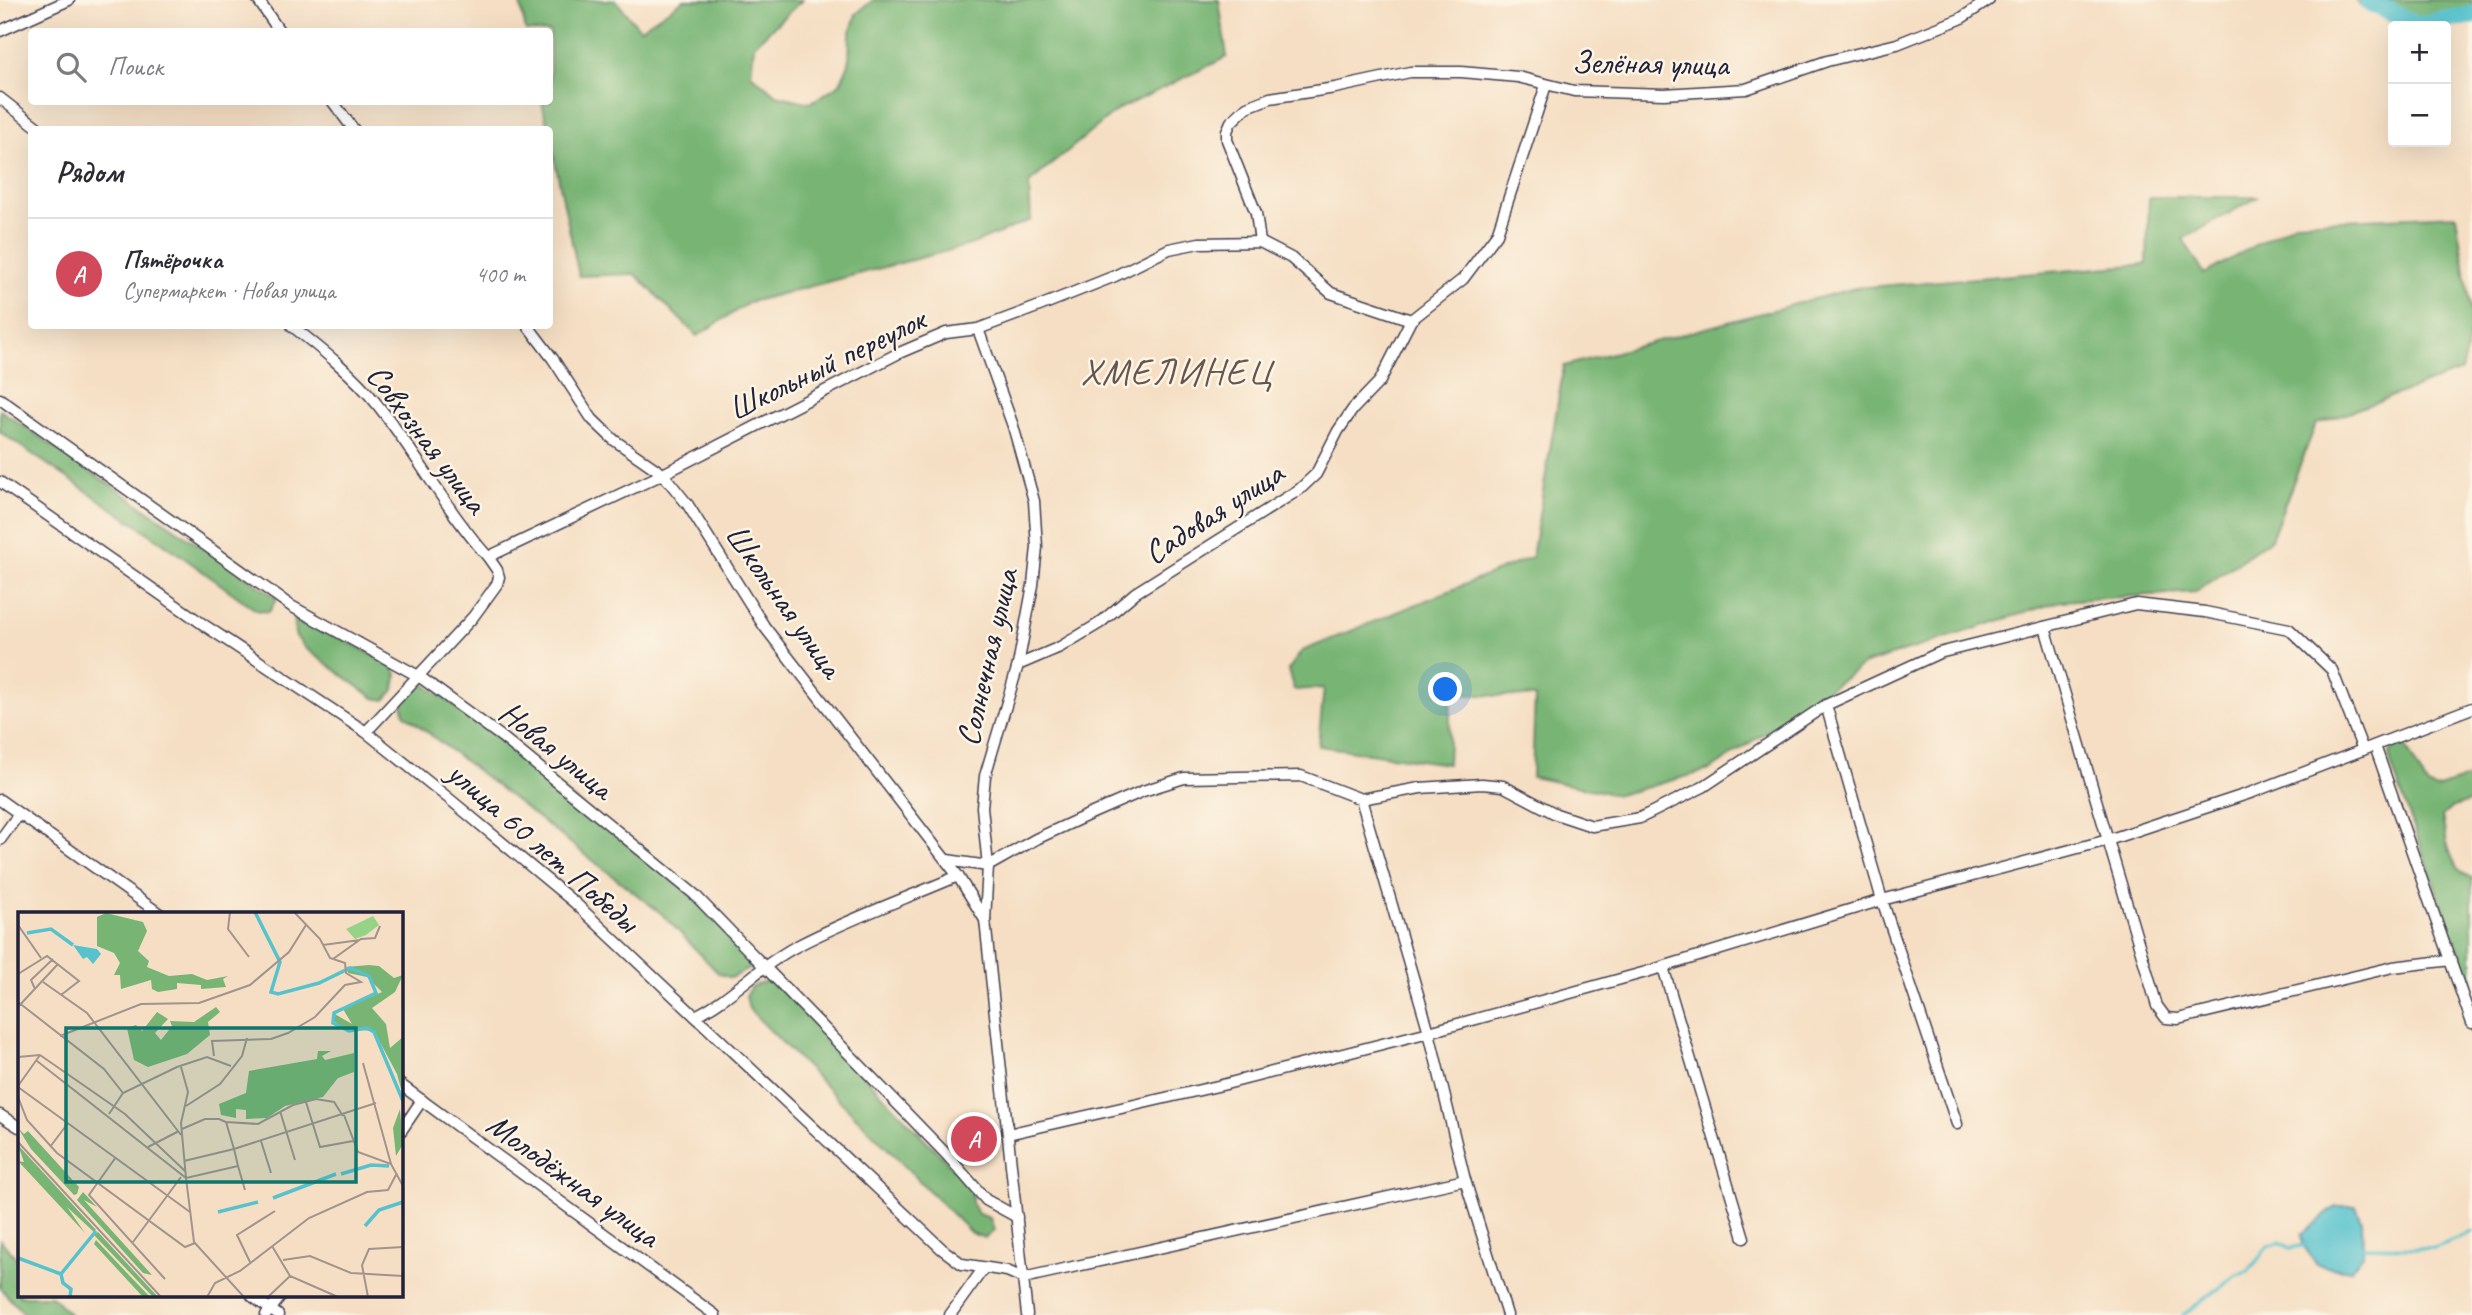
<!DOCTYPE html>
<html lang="ru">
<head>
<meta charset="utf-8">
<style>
	body { margin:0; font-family:Caveat,sans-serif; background:#f2f2f3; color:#2b2b33 }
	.controls { position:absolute; right:21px; top:21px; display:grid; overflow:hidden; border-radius:7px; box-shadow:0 7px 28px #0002 }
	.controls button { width:63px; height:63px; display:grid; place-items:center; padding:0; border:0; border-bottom:2px solid #e1e1e2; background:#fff; color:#2b2b33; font:35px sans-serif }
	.you { position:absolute; left:1446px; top:690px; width:24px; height:24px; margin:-18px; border:5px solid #fff; border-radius:50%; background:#1a73e8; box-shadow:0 0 0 10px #1a73e833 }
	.badge { display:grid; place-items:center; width:46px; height:46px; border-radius:50%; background:#d1495b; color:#fff; font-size:23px; font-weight:700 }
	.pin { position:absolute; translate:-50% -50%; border:4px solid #fff; box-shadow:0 2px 7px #0006 }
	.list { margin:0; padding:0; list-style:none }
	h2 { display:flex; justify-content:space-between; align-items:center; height:91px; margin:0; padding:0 28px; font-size:30px }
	h2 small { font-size:23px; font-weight:400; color:#7c7c81 }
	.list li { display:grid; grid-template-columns:46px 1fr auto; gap:21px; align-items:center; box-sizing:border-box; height:112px; padding:0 28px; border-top:2px solid #e1e1e2 }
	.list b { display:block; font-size:26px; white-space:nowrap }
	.list p { margin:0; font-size:23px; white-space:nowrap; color:#7c7c81 }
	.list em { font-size:23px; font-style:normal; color:#7c7c81 }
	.icon { flex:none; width:38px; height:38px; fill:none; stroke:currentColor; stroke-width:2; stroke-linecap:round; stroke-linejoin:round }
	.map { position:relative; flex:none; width:2472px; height:1315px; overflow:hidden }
	.search { position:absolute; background:#fff; box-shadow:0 7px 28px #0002; left:28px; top:28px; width:525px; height:77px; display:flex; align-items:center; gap:18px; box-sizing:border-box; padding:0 24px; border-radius:7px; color:#7c7c81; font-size:26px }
	.panel { position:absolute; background:#fff; box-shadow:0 7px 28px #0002; left:28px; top:126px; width:525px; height:203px; border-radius:7px }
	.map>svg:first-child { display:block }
	.forest { fill:#78b574; stroke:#4d6c58; stroke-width:2 }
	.water { fill:#56c2ce; stroke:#3c7284; stroke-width:2 }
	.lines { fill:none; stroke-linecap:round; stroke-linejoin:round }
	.stream { stroke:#56c2ce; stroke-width:3.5 }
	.river { stroke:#56c2ce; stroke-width:19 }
	.minor-casing { stroke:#423e4f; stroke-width:13 }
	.minor { stroke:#fff; stroke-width:10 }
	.labels { text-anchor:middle; stroke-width:5; stroke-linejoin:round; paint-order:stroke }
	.street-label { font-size:33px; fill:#22223b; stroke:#fcf5e5 }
	.quarter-label { font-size:37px; letter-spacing:2px; fill:#68554e; stroke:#fcf5e5 }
	.inset-river { fill:none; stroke:#56c2ce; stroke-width:3.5 }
	.inset-road { fill:none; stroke:#a1938d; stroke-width:2 }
	.view { fill:#0f766e; fill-opacity:0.15; stroke:#0f766e; stroke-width:3.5 }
	.inset-edge { fill:none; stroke:#22223b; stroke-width:3.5 }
</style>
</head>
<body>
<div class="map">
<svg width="2472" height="1315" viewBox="0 0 2472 1315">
	<rect width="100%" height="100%" fill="#fcf5e5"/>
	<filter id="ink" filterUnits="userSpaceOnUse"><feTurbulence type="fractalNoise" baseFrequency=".0143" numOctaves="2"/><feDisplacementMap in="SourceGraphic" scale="14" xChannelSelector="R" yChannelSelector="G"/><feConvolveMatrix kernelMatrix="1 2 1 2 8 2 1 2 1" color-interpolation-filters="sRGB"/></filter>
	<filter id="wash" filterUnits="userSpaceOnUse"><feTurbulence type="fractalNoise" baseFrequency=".00686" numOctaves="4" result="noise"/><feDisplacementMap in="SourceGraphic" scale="28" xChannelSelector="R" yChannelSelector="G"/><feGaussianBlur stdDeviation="1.57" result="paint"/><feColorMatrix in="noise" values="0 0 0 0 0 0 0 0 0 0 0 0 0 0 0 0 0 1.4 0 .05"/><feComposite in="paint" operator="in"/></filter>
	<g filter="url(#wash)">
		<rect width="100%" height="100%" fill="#f5dec3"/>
		<g class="forest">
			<polygon points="528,0 615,0 640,29 684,0 802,0 754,45 751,74 776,95 810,103 840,84 849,64 850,35 856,14 873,0 1219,0 1227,57 1117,110 1029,183 1031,220 970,245 750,302 697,336 635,274 579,276 550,138 550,130 548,129 542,102 550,102 550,32 526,31 520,3"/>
			<polygon points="2355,0 2472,0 2472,23 2463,25 2359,4"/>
			<polygon points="2149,197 2258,197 2183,239 2204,274 2296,222 2456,215 2472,316 2472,325 2461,371 2316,424 2271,539 2196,592 2061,601 1865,664 1710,770 1618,795 1532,777 1535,697 1451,694 1448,764 1318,746 1324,688 1294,690 1288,670 1302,651 1532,557 1564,366 1855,288 2147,264"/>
			<polygon points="0,410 264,589 277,598 269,612 256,610 169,547 0,432"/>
			<polygon points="305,619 391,664 397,674 394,690 385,700 374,698 305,648 295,635 294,620"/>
			<polygon points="424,684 495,735 690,894 755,961 751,968 731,978 718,973 662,914 404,714 402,703 416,688"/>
			<path d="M2395,744L2405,745L2427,786L2436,789L2472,777V801L2451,808L2442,816C2445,836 2450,871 2472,878V989L2391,764L2389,754Z"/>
			<polygon points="771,979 972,1188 972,1204 978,1214 990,1218 994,1231 985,1238 971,1233 749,1009 746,996 751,987"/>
			<polygon points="0,1240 19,1261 19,1296 52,1296 70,1315 25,1315 0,1288"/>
		</g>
		<polygon class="water" points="2337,1206 2356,1206 2362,1221 2363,1254 2351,1270 2317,1265 2303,1245 2302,1234"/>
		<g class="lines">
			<g class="stream">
				<polyline points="2359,1247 2435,1248 2472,1232"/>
				<polyline points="2183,1315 2237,1275 2248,1272 2268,1246 2280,1242 2290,1248 2306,1245"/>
			</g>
			<polyline class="river" points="2367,0 2416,25 2472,15"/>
		</g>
	</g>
	<g filter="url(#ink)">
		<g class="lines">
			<defs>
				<g id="minor">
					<polyline points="258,0 280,32"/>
					<polyline points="0,31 69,0"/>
					<polyline points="0,98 41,130"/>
					<polyline points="333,102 354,130"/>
					<polyline points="1260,242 1256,213 1227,140 1227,131 1231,122 1247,107 1270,98 1335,88 1410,72 1461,72 1518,77 1574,91 1664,94 1746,89 1827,61 1897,44 1960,19 1989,0"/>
					<path d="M292,326C320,348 354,375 376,403C416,452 445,509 488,557"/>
					<polyline points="528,326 553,359 592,419 614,440 663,474 688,505 764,626 958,876 985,920"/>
					<polyline points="978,329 1013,426 1034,501 1037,547 1033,585 1018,665 985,776 982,807 988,866 985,920 1023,1278"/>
					<polyline points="0,399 291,606 420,677 502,737 694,894 947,1155 986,1200 1017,1217"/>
					<polyline points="0,482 207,627 366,732 447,797 575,903 942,1249 962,1264 1007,1271 1023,1278"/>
					<polyline points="2045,627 2157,1006 2166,1018 2178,1019 2393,967 2451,960"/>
					<polyline points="1018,665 1060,647 1100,623 1135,593 1300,489 1316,474 1338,431 1353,409 1380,381 1411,320 1463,279 1497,234 1546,85"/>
					<polyline points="1826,705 1882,900 1957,1124"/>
					<polyline points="366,732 473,617 497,584 499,577 497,570 488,557 663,474 899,353 946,333 978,329 1037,307 1115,276 1169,249 1199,243 1260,242 1291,258 1331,293 1411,320"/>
					<polyline points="2375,746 2472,1023"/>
					<polyline points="1361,799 1420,788 1482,784 1503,786 1556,814 1592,826 1640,818 1703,787 1826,705 1939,653 2136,604 2205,612 2289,629 2332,670 2363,750"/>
					<polyline points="0,800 160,914"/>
					<polyline points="0,840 19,814"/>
					<polyline points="947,860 988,866 1036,839 1088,815 1143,791 1184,778 1301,776 1361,799 1429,1032 1222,1085 1008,1134"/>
					<polyline points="1663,967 1744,1238"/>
					<path d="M695,1016C732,998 760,965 797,946C848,919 905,899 958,876"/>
					<polyline points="401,1085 715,1315"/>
					<polyline points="0,1115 19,1127"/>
					<polyline points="401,1131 422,1100"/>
					<polyline points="1465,1180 1507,1315"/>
					<polyline points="252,1296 278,1315"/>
					<polyline points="266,1315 281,1296"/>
					<polyline points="950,1315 983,1269"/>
					<polyline points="1027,1315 1023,1278 1465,1180 1429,1032 1646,972 1882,900 2108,840 2253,792 2472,708"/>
				</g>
			</defs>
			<use href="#minor" class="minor-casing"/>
			<use href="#minor" class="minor"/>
		</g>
	</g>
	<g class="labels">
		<g class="street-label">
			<text transform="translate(1650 62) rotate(1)" y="12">Зелёная улица</text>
			<text transform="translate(826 363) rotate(-26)" y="12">Школьный переулок</text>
			<text transform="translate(428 438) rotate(53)" y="12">Совхозная улица</text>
			<text transform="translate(1213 512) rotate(-33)" y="12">Садовая улица</text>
			<text transform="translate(785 600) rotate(55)" y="12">Школьная улица</text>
			<text transform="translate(986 657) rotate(-77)" y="12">Солнечная улица</text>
			<text transform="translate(557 749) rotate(39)" y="12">Новая улица</text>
			<text transform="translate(544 846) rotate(41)" y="12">улица 60 лет Победы</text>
			<text transform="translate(574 1179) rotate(36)" y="12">Молодёжная улица</text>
		</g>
		<g class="quarter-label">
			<text x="1177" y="384">ХМЕЛИНЕЦ</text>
		</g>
	</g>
	<g transform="translate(18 912)">
		<rect width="385" height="385" fill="#f5dec3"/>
		<path d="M355,4L361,13L348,23L337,27L328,17Z" fill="#96d388"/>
		<path d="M88,1L125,10L129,19L120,39L131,49L129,55L151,64L174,62L189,68L210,64L205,67L208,75L183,77V73L159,71V77L140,80L134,77L133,68L103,77L102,63H96L102,51L96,41L79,34V5ZM351,53L361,54L376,66L385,63L377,80L354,96L368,112L372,136L385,125V184L379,162L356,119L325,117L315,108V101L334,112L325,97L364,80L349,65L330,61L328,55ZM198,95L202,100L190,110L192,123L169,142L130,155L116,148L109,116L118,113L124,119L139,100L150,107L137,121L143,128L154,114L152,109L176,110ZM300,139H313L304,144L307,148L336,141V160L320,166L305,185L267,194L249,206L228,207V198L218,197V206L203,203L201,192L228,181L231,159L299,147ZM382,197L385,232L378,244L375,216ZM0,216L6,222L10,219L61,275L59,282L56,283L13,237ZM0,233L78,318L76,320L49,295L67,321L0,249L6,250ZM65,280L79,295L66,288L134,363L125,361L59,288ZM80,320L140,385H135L76,323ZM78,328L109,361L132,385H125L76,332Z" fill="#78b574"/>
		<path d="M55,33L79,37L83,42L75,52L69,45L65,47Z" fill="#56c2ce"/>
		<path class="inset-river" d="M237,0L262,50L253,80L260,82L301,71L332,56L351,64L358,81L316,101L315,111L331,119L349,116L356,120L385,189M9,21L33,17L55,33M323,262L353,253L371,254M255,286L318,262M200,300L240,290M347,314L361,298L385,290M0,346L43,362M52,385L53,377L45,371L43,362L78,319"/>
		<path class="inset-road" d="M212,0L210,17L231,45M0,13L23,46M305,33L342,28M315,47L343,27L357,26L362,14M0,62L29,44L61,69L43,83M25,70L69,101L163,223M17,77L13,68L35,47M0,90L86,157L105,181M0,95L40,52M42,124L123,92L181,91L232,73L271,40L288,13M22,143L107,202L167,259M196,144L194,129L253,127L270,121L297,105L327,73L343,70L328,61L327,51L312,46L302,27L276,0M0,145L22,143M19,149L168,266L163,211L170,180L163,155M345,151L373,252M0,174L22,143M0,175L172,300M0,185L9,208L39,241L167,335L177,331M288,190L302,235L335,229M168,194L202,172L224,144L229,126M262,199L277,248M91,202L105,181L159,155L189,145L213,154M326,203L340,240L373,252L385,274M208,210L240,212L275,193L298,187L316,190L325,204M164,217L187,207H201L208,210L216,237L166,249M243,229L253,261M0,230L143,385M32,235L50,211M130,235L161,219M98,245L71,283L147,367M220,254L227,278M115,330L163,265M254,334L272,364L320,385M265,348L292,344L333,361L385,364M232,350L219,323L257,299M189,385L197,371L222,359L291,306L349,280L370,278L379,261M226,385L176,330L168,266L220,254L216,237L358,191M250,385L272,364M350,385L344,353L351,337L385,335"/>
		<path class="view" d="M48,116H338V270H48Z"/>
		<rect width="385" height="385" class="inset-edge"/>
	</g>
</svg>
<div class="controls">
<button>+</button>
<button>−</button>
</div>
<div class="you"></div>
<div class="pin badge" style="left:974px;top:1139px">A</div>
<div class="search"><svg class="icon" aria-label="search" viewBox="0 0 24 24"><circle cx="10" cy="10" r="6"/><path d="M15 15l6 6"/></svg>Поиск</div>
<section class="panel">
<h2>Рядом<small></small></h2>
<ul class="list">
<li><span class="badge">A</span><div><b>Пятёрочка</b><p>Супермаркет · Новая улица</p></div><em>400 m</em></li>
</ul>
</section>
</div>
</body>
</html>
